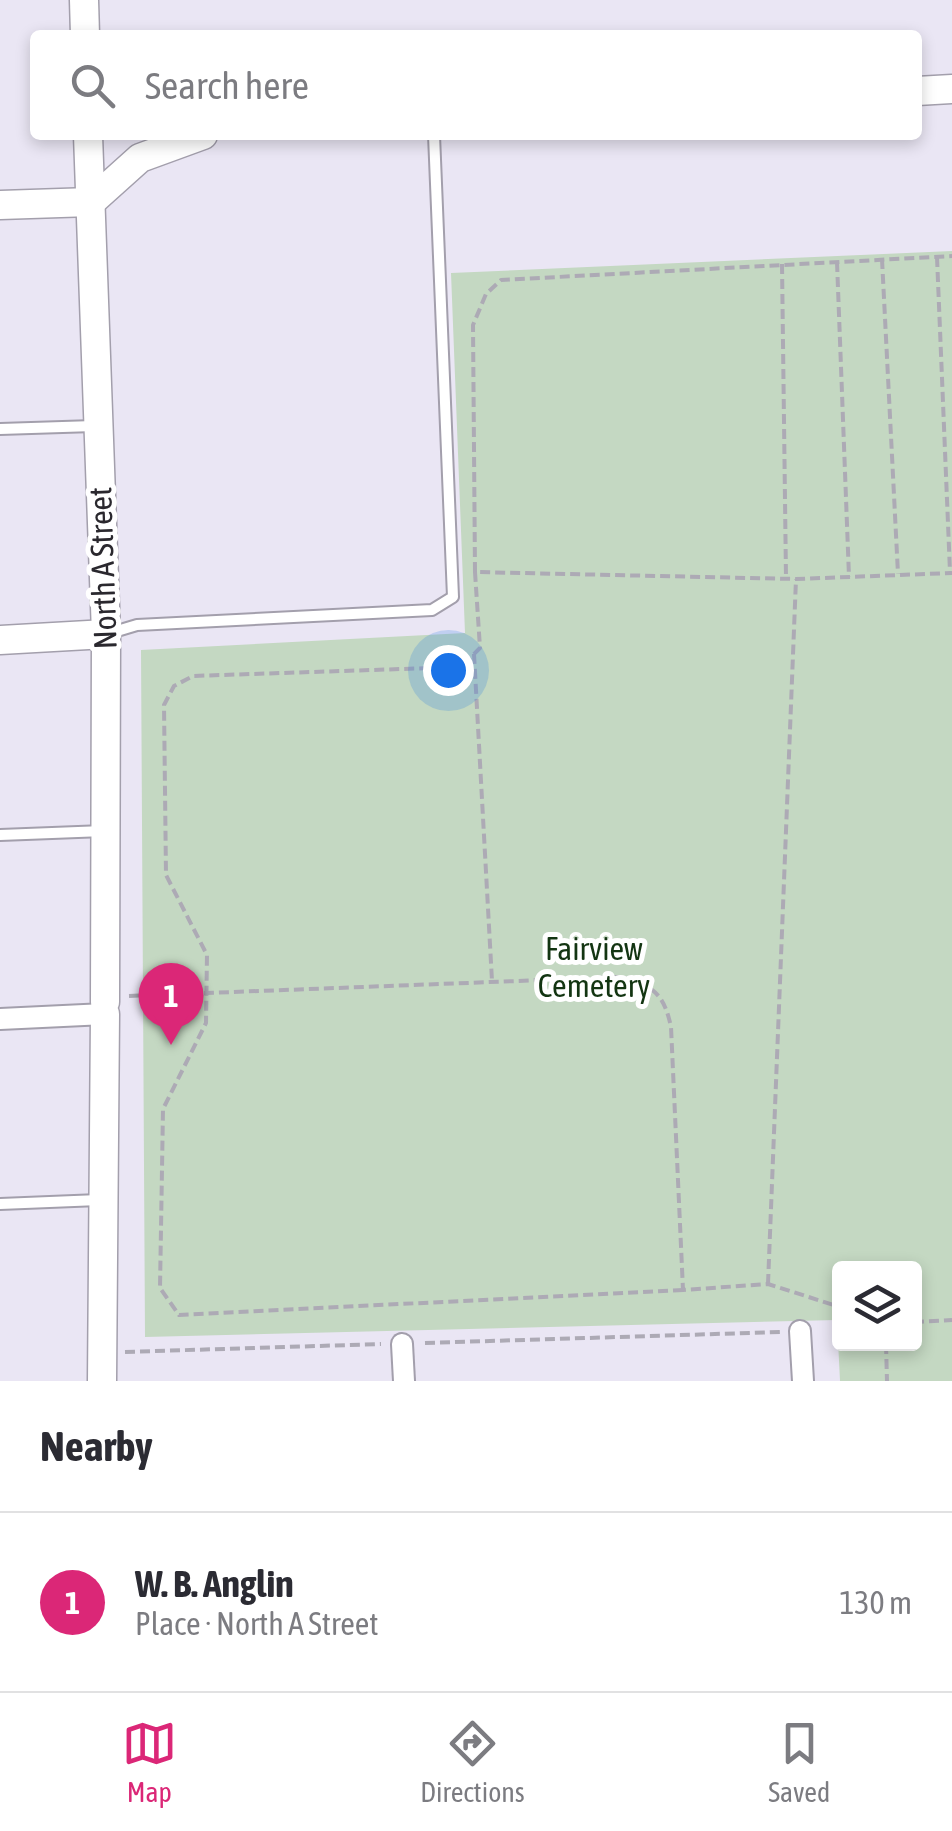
<!DOCTYPE html>
<html lang="en">
<head>
<meta charset="utf-8">
<style>
	body { margin:0; font-family:"Asap Condensed",sans-serif; background:#f2f2f3; color:#2b2b33 }
	.controls { position:absolute; right:30px; bottom:30px; display:grid; overflow:hidden; border-radius:10px; box-shadow:0 5px 15px #0003 }
	.controls button { width:90px; height:90px; display:grid; place-items:center; padding:0; border:0; border-bottom:2px solid #e1e1e2; background:#fff; color:#2b2b33; font:50px sans-serif }
	.you { position:absolute; left:448px; top:670px; width:35px; height:35px; margin:-25px; border:8px solid #fff; border-radius:50%; background:#1a73e8; box-shadow:0 0 0 15px #1a73e833 }
	.badge { display:grid; place-items:center; width:65px; height:65px; border-radius:50%; background:#db2777; color:#fff; font-size:32px; font-weight:700 }
	.pin { position:absolute; translate:-50% -82px; filter:drop-shadow(0 2px 5px #0008) }
	.pin::after { content:''; position:absolute; top:52px; width:35px; height:30px; background:inherit; clip-path:polygon(0 0,100% 0,50% 100%) }
	.list { margin:0; padding:0; list-style:none }
	h2 { display:flex; justify-content:space-between; align-items:center; height:130px; margin:0; padding:0 40px; font-size:42px }
	h2 small { font-size:32px; font-weight:400; color:#7c7c81 }
	.list li { display:grid; grid-template-columns:65px 1fr auto; gap:30px; align-items:center; box-sizing:border-box; height:180px; padding:0 40px; border-top:2px solid #e1e1e2 }
	.list b { display:block; font-size:38px; white-space:nowrap }
	.list p { margin:0; font-size:32px; white-space:nowrap; color:#7c7c81 }
	.list em { font-size:32px; font-style:normal; color:#7c7c81 }
	.icon { flex:none; width:55px; height:55px; fill:none; stroke:currentColor; stroke-width:2; stroke-linecap:round; stroke-linejoin:round }
	.map { position:relative; flex:none; width:952px; height:1381px; overflow:hidden }
	.search { position:absolute; background:#fff; box-shadow:0 5px 15px #0003; left:30px; right:30px; top:30px; height:110px; display:flex; align-items:center; gap:25px; box-sizing:border-box; padding:0 35px; border-radius:10px; color:#7c7c81; font-size:38px }
	.sheet { height:310px; background:#fff }
	nav { display:flex; justify-content:space-around; align-items:center; box-sizing:border-box; height:140px; border-top:2px solid #e1e1e2; background:#fff; font-size:28px; color:#7c7c81 }
	nav a { display:grid; justify-items:center; gap:5px }
	nav .on { color:#db2777 }
	.map>svg:first-child { display:block }
	.green { fill:#c4d8c2; fill-rule:evenodd }
	.lines { fill:none; stroke-linecap:round; stroke-linejoin:round }
	.lane-casing { stroke:#a39fac; stroke-width:14 }
	.street-casing { stroke:#a39fac; stroke-width:24 }
	.secondary-casing { stroke:#a39fac; stroke-width:31 }
	.path { stroke:#adaab5; stroke-width:4; stroke-dasharray:10 5; stroke-linecap:butt }
	.lane { stroke:#fff; stroke-width:10 }
	.street { stroke:#fff; stroke-width:20 }
	.secondary { stroke:#fff; stroke-width:28 }
	.labels { text-anchor:middle; stroke-width:10; stroke-linejoin:round; paint-order:stroke }
	.street-label { font-size:32px; fill:#2a282e; stroke:#fff }
	.park-label { font-size:32px; fill:#133512; stroke:#fff }
</style>
</head>
<body>
<div class="map">
<svg width="952" height="1381" viewBox="0 0 952 1381">
	<rect width="100%" height="100%" fill="#eae6f4"/>
	<path class="green" d="M952,251V1381H840L837,1320L145,1337L141,650L465,633L451,273ZM840,1268H914V1344H840Z"/>
	<g class="lines">
		<defs>
			<g id="lane">
				<polyline points="0,429 94,426"/>
				<polyline points="107,634 137,625 432,610 453,597 434,135"/>
				<polyline points="0,835 104,831"/>
				<polyline points="0,1204 99,1200"/>
			</g>
			<g id="street">
				<polyline points="0,1019 105,1014 105,1004"/>
				<polyline points="800,1331 803,1381"/>
				<polyline points="402,1344 404,1381"/>
			</g>
			<g id="secondary">
				<polyline points="84,0 85,35"/>
				<polyline points="917,91 952,89"/>
				<polyline points="88,135 106,634 105,1002"/>
				<polyline points="0,205 91,202 140,158 203,135"/>
				<polyline points="0,640 106,634"/>
				<polyline points="102,1381 105,1014"/>
			</g>
		</defs>
		<use href="#lane" class="lane-casing"/>
		<use href="#street" class="street-casing"/>
		<use href="#secondary" class="secondary-casing"/>
		<g class="path">
			<polyline points="937,257 950,572"/>
			<polyline points="882,259 898,574"/>
			<polyline points="837,262 849,577"/>
			<polyline points="782,264 786,578"/>
			<polyline points="475,572 473,325 486,294 501,280 952,256"/>
			<polyline points="474,654 492,981"/>
			<path d="M129,996L621,977C653,985 664,994 671,1027L683,1290L768,1284L840,1307"/>
			<polyline points="768,1284 796,579"/>
			<polyline points="683,1290 179,1315 160,1288 163,1109 206,1023 207,955 166,875 164,705 174,686 193,676 461,667 480,648 475,572 796,579 952,573"/>
			<polyline points="914,1322 952,1320"/>
			<polyline points="425,1343 780,1332"/>
			<polyline points="886,1344 887,1381"/>
			<polyline points="125,1352 381,1344"/>
		</g>
		<use href="#lane" class="lane"/>
		<use href="#street" class="street"/>
		<use href="#secondary" class="secondary"/>
	</g>
	<g class="labels">
		<g class="street-label">
			<text transform="translate(103 568) rotate(-92)" y="11">North A Street</text>
		</g>
		<g class="park-label">
			<text x="594" y="960">Fairview<tspan x="594" dy="37">Cemetery</tspan></text>
		</g>
	</g>
</svg>
<div class="controls">
<button><svg class="icon" aria-label="layers" viewBox="0 0 24 24"><path d="M12 4l9 5-9 5-9-5zM3 14l9 5 9-5"/></svg></button>
</div>
<div class="you"></div>
<div class="pin badge" style="left:171px;top:1045px">1</div>
<div class="search"><svg class="icon" aria-label="search" viewBox="0 0 24 24"><circle cx="10" cy="10" r="6"/><path d="M15 15l6 6"/></svg>Search here</div>
</div>
<section class="sheet">
<h2>Nearby<small></small></h2>
<ul class="list">
<li><span class="badge">1</span><div><b>W. B. Anglin</b><p>Place · North A Street</p></div><em>130 m</em></li>
</ul>
</section>
<nav>
<a class="on"><svg class="icon" aria-label="map" viewBox="0 0 24 24"><path d="M3 6l6-2 6 2 6-2v14l-6 2-6-2-6 2zM9 4v14M15 6v14"/></svg>Map</a>
<a><svg class="icon" aria-label="directions" viewBox="0 0 24 24"><path d="M12 3l9 9-9 9-9-9zM9 14v-3h6M13 9l2 2-2 2"/></svg>Directions</a>
<a><svg class="icon" aria-label="saved" viewBox="0 0 24 24"><path d="M7 4h10v16l-5-4-5 4z"/></svg>Saved</a>
</nav>
</body>
</html>
